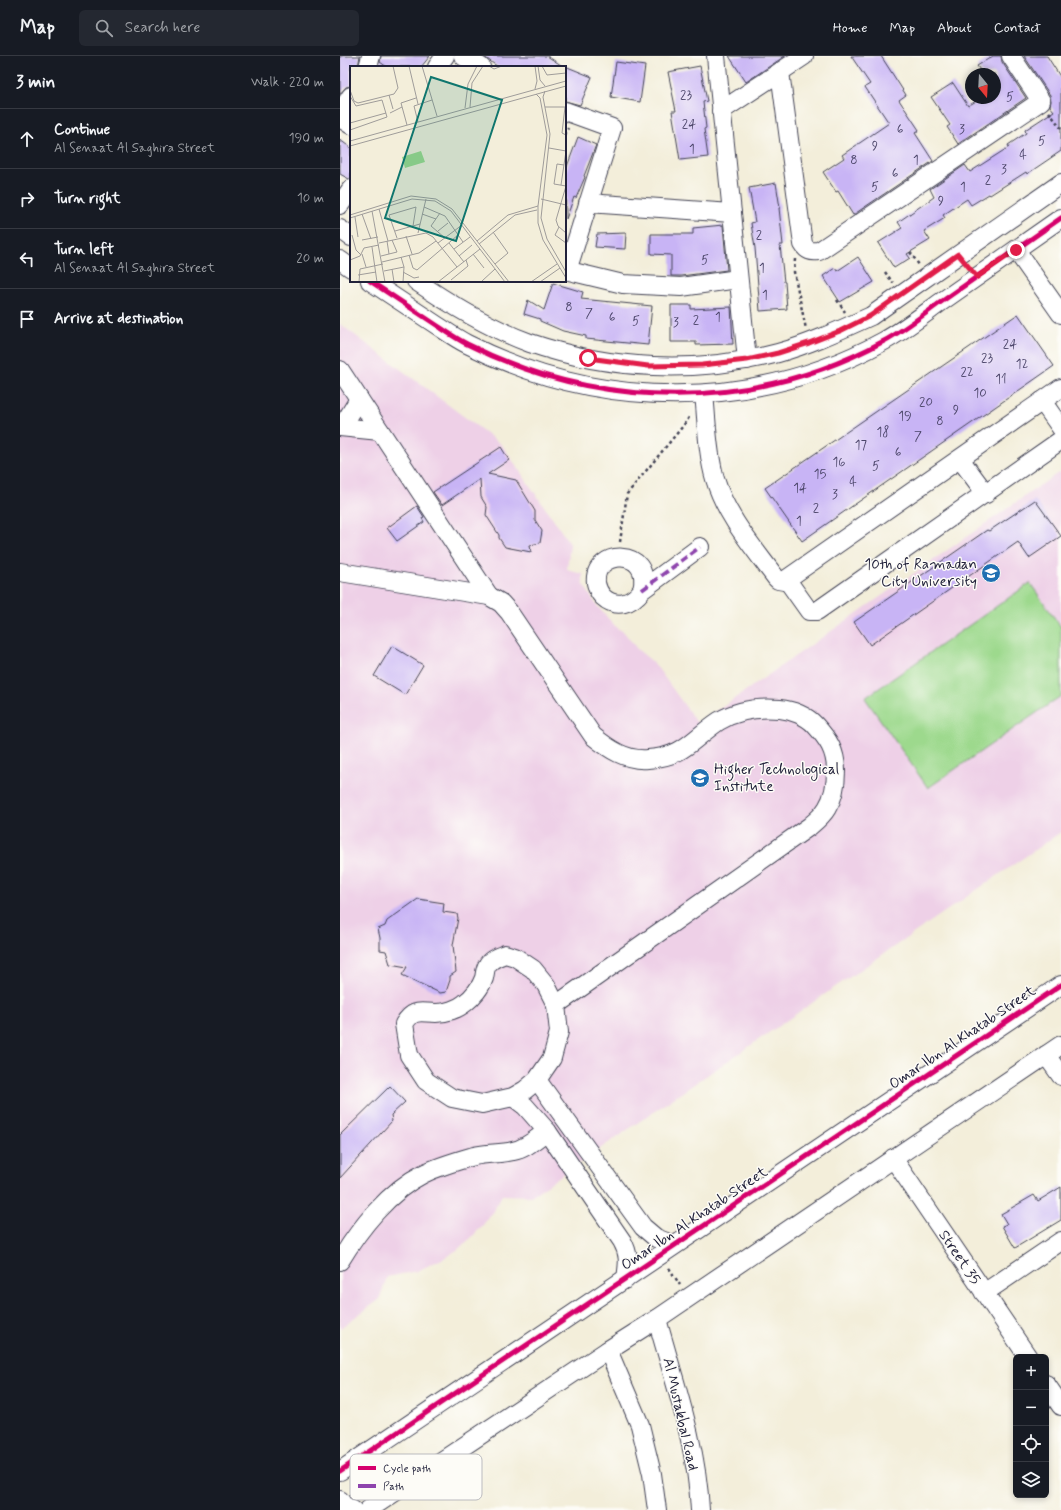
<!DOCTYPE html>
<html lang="en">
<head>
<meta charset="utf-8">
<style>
	body { margin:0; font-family:Mynerve,sans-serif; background:#242831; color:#f1f3f6 }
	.controls { position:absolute; right:12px; bottom:12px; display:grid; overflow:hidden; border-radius:6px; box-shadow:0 2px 6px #0003 }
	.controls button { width:36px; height:36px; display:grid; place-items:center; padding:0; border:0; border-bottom:1px solid #363941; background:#171b24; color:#f1f3f6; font:20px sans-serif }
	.compass { position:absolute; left:625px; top:12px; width:36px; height:36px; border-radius:50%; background:#171b24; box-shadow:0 2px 6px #0003; rotate:162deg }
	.stop { position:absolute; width:12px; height:12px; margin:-9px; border:3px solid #e11d48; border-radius:50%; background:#fff }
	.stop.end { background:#e11d48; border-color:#fff; box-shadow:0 1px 4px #0008 }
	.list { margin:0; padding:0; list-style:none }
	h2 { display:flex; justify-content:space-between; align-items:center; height:52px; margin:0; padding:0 16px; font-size:17px }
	h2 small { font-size:13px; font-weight:400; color:#9ea1a6 }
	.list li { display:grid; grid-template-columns:26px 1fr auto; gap:12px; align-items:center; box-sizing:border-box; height:60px; padding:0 16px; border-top:1px solid #363941 }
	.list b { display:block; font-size:15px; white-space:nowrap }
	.list p { margin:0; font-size:13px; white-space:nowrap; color:#9ea1a6 }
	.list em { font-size:13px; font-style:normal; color:#9ea1a6 }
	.icon { flex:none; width:22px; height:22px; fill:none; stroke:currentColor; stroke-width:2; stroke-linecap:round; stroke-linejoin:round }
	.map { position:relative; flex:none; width:721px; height:1454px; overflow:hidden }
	header { display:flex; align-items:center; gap:24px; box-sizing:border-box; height:56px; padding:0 20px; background:#171b24; border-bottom:1px solid #363941 }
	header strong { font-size:19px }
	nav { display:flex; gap:22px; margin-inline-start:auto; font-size:14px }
	.search { width:280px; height:36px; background:#242831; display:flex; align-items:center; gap:10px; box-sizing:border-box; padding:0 14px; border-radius:6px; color:#9ea1a6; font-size:15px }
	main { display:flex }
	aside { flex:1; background:#171b24 }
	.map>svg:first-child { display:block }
	.built { fill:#eed0e7 }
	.green { fill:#9dd98d; stroke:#607e64 }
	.building { fill:#c8b4f5 }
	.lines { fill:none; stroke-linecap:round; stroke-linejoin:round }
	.minor-casing { stroke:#414153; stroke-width:20 }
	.path { stroke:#414153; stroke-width:2.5; stroke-dasharray:3 3; stroke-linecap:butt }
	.minor { stroke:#fff; stroke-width:18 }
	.quiet { stroke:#8e44ad; stroke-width:4; stroke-dasharray:8 4; stroke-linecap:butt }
	.cycleway-casing { stroke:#fdfcf7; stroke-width:8 }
	.cycleway { stroke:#d6006c; stroke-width:5 }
	.route { stroke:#e11d48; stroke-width:5 }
	.labels { text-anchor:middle; stroke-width:3; stroke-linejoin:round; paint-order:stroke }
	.number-label { font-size:13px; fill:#4c466a }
	.poi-label { font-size:15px; fill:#22223b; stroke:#fdfcf7; text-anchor:end }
	.street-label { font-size:15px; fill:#22223b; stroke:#fdfcf7 }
	.inset-road { fill:none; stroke:#9f9c9a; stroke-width:1 }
	.view { fill:#0f766e; fill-opacity:0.15; stroke:#0f766e; stroke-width:2 }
	.inset-edge { fill:none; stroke:#22223b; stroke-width:2 }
	.key { fill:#fdfcf7; stroke:#bbbbbf; stroke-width:1 }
	.key-label { font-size:11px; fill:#22223b }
</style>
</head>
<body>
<header>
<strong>Map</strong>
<div class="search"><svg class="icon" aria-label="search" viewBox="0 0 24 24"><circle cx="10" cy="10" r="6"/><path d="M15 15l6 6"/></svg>Search here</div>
<nav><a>Home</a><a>Map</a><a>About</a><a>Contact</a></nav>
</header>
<main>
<aside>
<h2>3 min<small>Walk · 220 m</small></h2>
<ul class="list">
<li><svg class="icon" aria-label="ahead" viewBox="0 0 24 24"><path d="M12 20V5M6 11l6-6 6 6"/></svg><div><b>Continue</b><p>Al Senaat Al Saghira Street</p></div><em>190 m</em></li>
<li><svg class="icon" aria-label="right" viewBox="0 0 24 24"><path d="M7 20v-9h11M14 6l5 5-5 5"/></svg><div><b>Turn right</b></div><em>10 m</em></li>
<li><svg class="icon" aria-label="left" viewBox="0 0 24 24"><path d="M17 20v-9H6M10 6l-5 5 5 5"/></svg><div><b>Turn left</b><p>Al Senaat Al Saghira Street</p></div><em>20 m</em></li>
<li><svg class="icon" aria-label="arrive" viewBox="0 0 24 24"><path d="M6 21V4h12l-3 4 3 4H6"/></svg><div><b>Arrive at destination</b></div></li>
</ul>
</aside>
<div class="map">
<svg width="721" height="1454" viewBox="0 0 721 1454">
	<rect width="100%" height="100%" fill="#fdfcf7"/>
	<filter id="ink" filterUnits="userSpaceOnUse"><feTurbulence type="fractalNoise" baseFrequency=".025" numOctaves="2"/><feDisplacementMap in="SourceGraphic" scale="8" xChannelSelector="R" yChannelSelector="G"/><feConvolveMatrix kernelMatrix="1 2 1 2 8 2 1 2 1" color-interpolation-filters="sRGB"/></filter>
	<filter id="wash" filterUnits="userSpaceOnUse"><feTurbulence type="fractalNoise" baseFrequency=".012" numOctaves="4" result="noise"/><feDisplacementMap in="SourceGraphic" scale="16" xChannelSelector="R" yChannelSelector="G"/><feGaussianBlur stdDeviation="0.9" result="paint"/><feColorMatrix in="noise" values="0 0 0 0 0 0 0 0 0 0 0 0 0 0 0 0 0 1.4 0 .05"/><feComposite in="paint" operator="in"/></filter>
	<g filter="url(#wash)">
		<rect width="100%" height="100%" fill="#f3eeda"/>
		<polygon class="built" points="0,268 162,389 230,488 227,514 243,518 243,528 257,550 277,572 284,576 297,593 314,607 358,668 721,415 721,776 191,1140 162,1139 154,1154 143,1169 131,1182 117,1194 104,1202 77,1215 47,1221 39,1244 0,1272"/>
		<polygon class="green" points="690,527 721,571 721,640 588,732 525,642"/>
		<g id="blocks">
			<g class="building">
				<polygon points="0,0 20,0 18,11 11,11 11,30 6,31 0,38"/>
				<polygon points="41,0 90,0 81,11 47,11 40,6"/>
				<polygon points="143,0 207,0 224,11 158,11"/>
				<polygon points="389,0 445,0 406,26"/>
				<polygon points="511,0 541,0 566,39 559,44 579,74 575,77 593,105 513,159 498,135 496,136 483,116 504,102 502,99 549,67 525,31 530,28"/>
				<polygon points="653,0 661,0 662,6 686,42 618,88 607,71 610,69 591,41 613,27 628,50 641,42 655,42 655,18 643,18 637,10"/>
				<polygon points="684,0 707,0 721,22 721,95 687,118 686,116 650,139 649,138 631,149 627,143 603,159 605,162 584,175 590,184 567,198 570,202 554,212 538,187 562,172 558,166 594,141 590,133 625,109 630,116 669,91 668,89 686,77 685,74 714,55 710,50 711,45 710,39"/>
				<polygon points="276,6 305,10 300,46 271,41"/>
				<polygon points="225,10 252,21 240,49 225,45"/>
				<polygon points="360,10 367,45 363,46 366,72 364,73 368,101 340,104 332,55 336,55 328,16"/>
				<polygon points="238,81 256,89 244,120 245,121 236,142 234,141 226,163 225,116"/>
				<polygon points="0,84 11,92 11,123 9,123 0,118"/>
				<polygon points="436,127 440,152 439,152 443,189 440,189 444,226 445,226 447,253 420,255 415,192 411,167 415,166 409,132"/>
				<polygon points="383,169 387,214 341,220 331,220 331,199 311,198 311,178 353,178 353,172"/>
				<polygon points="286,177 285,193 255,191 257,178"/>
				<polygon points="518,201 534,226 500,246 483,220 495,212 497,215"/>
				<polygon points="213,227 243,236 241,243 312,250 308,289 246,283 246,280 223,275 200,265 200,263 184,258 188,244 204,254"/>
				<polygon points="331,249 351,249 351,253 391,251 393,288 356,289 356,286 331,286"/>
				<polygon points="678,258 714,310 462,485 425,432"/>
				<polygon points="161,391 169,404 148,418 176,424 195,455 195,464 202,475 200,487 190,489 191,496 165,491 159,482 159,479 146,459 147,451 141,441 140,423 102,449 93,436"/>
				<polygon points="695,444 721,480 689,502 678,486 530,589 514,566 647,474 649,475"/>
				<polygon points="77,450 84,461 82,462 84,466 57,485 47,472"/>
				<polygon points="52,590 83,609 65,639 34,620"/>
				<polygon points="78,843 104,847 103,856 117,858 118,862 113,889 116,916 110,920 110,924 106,936 100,937 62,919 67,911 50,908 46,895 40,894 40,882 38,873 45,870 47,865"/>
				<polygon points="50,1030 65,1046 51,1059 52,1065 0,1122 0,1079"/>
				<polygon points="721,1131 721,1164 675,1192 662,1170 667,1168 661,1158 694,1139 698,1145"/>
			</g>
		</g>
	</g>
	<g filter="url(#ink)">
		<use href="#blocks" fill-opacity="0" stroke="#414153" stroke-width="1"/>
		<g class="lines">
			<defs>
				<g id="minor">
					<polyline points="123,0 141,11"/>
					<polyline points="376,0 407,304"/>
					<polyline points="28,11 31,0"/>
					<polyline points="97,11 105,0"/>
					<path d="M440,16L463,188C467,195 471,196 479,195L701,45L671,0"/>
					<polyline points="225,55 272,72 227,215"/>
					<polyline points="381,55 464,0"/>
					<polyline points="0,57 11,40"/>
					<polyline points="0,62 11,69"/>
					<polyline points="248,147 392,157"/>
					<polyline points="0,149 11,133"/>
					<polyline points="0,173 11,181"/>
					<polyline points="676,194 721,258"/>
					<polyline points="0,204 11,212"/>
					<polyline points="225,214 283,228 341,231 398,223"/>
					<path d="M30,225C53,240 75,255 98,270C107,276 117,283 127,288C259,355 414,356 544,285C564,274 583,259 601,246C641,218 681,190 721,162"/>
					<path d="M76,225C111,249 149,272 190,287C269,314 357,318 438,297C470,288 500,274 531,260L721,127"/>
					<polyline points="0,314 149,540"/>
					<path d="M364,338C367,366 367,396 375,423C386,460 413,491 436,522L438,524L444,525L721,332"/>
					<polyline points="702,345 721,372"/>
					<polyline points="0,371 40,375"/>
					<polyline points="2,371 19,343"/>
					<polyline points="620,403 646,438"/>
					<path d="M0,516L149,540L161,547L169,556L253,680C269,693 286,705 308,703C344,701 352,683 379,665C397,654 419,651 440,653C452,654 467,660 475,669C488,683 496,695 496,715C496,727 494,741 487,752C483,759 476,765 470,770L216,949"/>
					<polyline points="447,524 469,555 477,555 721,384"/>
					<path d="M302,534C313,491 252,493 256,527C257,532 259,537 263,541C276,553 292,548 302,534L360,491"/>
					<path d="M165,898L175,901L193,913L206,929L216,949L219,976L212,1002L197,1024L185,1034L173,1041L142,1048L112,1042L86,1025L69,999L64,968C74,952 80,957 96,957C106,957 118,953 125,947C133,941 141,931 144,922C145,918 145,913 147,910C150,903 158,901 165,898Z"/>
					<polyline points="706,999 721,1020"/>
					<polyline points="197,1024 303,1171 316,1182 334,1189"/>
					<path d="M173,1041L185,1050L207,1075L282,1185C290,1199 288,1208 286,1223"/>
					<polyline points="553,1102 688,1301"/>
					<path d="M0,1205C19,1173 49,1135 83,1118C99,1110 117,1105 134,1100C147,1097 161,1098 173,1095C186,1093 197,1082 207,1075"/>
					<polyline points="644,1237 721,1185"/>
					<path d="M317,1263C334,1325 357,1389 360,1454"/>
					<polyline points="268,1294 300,1369 312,1418 317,1454"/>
					<polyline points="706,1328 721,1350"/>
					<polyline points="0,1415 721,929"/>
					<polyline points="0,1444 3,1449 13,1454"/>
					<polyline points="28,1454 268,1294 317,1263 721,989"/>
				</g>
			</defs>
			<use href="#minor" class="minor-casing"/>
			<g class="path">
				<polyline points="709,56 721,72"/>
				<polyline points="225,79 228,72"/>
				<polyline points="570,196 579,209"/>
				<polyline points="455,203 454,216 466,273"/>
				<polyline points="545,216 553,227"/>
				<polyline points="497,244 505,256"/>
				<polyline points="280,486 287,438 343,370 350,360"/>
				<polyline points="329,1212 340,1229"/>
			</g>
			<use href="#minor" class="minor"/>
			<polyline class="quiet" points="302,534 360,491"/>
			<defs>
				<g id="cycleway">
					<path d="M30,225C53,240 75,255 98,270C107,276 117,283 127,288C259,355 414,356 544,285C564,274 583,259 601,246C641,218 681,190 721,162"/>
					<polyline points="0,1415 721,929"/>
				</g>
			</defs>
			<use href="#cycleway" class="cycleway-casing"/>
			<use href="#cycleway" class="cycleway"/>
		</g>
	</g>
	<g class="lines" filter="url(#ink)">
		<polyline class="route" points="248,302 308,310 362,309 407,304 438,297 469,287 500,275 530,260 618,198 637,221 676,194"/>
	</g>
	<defs>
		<symbol id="university-disc" viewBox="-11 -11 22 22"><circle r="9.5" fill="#1f6fb2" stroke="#fdfcf7"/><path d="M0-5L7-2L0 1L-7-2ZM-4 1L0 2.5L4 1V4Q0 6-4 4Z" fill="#fff"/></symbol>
	</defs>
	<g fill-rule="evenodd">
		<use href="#university-disc" x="640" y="506" width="22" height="22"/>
		<use href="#university-disc" x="349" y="711" width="22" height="22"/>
	</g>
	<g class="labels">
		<g class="number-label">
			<text x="346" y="43">23</text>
			<text x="670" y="45">5</text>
			<text x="349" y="72">24</text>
			<text x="560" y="77">6</text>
			<text x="622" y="77">3</text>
			<text x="702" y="89">5</text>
			<text x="535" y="94">9</text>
			<text x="352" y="97">1</text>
			<text x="683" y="103">4</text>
			<text x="514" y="108">8</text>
			<text x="576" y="108">1</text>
			<text x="664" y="117">3</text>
			<text x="555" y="121">6</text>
			<text x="648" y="128">2</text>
			<text x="535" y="135">5</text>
			<text x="623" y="135">1</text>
			<text x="601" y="149">9</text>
			<text x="419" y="183">2</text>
			<text x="365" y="208">5</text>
			<text x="422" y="216">1</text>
			<text x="425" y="243">1</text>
			<text x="229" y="255">8</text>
			<text x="249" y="261">7</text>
			<text x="272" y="265">6</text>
			<text x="378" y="265">1</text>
			<text x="356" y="268">2</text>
			<text x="296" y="269">5</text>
			<text x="336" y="270">3</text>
			<text x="670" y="292">24</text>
			<text x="647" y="306">23</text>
			<text x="682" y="312">12</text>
			<text x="627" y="320">22</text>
			<text x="661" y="327">11</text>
			<text x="640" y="341">10</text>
			<text x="586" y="350">20</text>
			<text x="616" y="358">9</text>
			<text x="565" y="364">19</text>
			<text x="600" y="369">8</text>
			<text x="543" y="380">18</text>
			<text x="578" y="384">7</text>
			<text x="521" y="393">17</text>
			<text x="558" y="400">6</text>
			<text x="499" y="410">16</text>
			<text x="536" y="414">5</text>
			<text x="480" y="422">15</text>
			<text x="513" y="430">4</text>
			<text x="460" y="436">14</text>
			<text x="495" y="442">3</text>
			<text x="476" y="456">2</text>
			<text x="459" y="469">1</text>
		</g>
		<g class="poi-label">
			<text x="637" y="513">10th of Ramadan<tspan x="637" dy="17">City University</tspan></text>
			<text x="374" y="718" text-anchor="start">Higher Technological<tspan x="374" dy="17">Institute</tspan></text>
		</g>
		<g class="street-label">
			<text transform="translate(622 981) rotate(-34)" y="5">Omar Ibn Al Khatab Street</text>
			<text transform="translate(354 1162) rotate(-34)" y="5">Omar Ibn Al Khatab Street</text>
			<text transform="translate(620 1201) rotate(56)" y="5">Street 35</text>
			<text transform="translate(341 1358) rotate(77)" y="5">Al Mustakbal Road</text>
		</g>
	</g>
	<g transform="translate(10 10)">
		<rect width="216" height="216" fill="#f3eeda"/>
		<path d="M71,85L75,96L55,102L52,91Z" fill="#9dd98d"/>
		<path class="inset-road" d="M59,0L68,38M72,0L87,50M139,0L144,3L152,0M185,0L187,15L185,23M188,0L190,14L195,20M192,0L197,9L216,7M0,24L4,35L8,37L44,28L48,22L43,0M195,25L193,31L200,68L191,152L197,173L216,206M186,28L190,32L197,69L188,140V157L193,174L216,212M39,29L43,43M0,30L6,40L32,34L37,51L0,64M120,41L122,17L133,0M195,41H216M215,41L212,67L216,69M115,42L118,18L127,0M40,47L52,41M68,56L64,40L82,34M0,57L36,47M57,59L51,37L66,32M0,75L216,15M0,80L216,20M199,82L216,85M214,99L207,98L204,118L216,120M211,119L216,85M216,120L206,154L208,160L216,167M191,133L216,139M74,141L95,150L113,176M29,143L38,175M22,145L35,216M90,147L81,160L95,172M12,148L21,173M72,148L86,153M0,149L61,130L86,133L102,143L159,216M5,151L8,171M0,152L62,133L85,135L101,145L155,216M209,161L205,169L216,177M45,165L70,158M88,165L98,157M143,166L158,187L145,198M68,167L76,133M2,169L6,184L11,189M56,170L62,188M47,172L39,149L66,141L63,160M12,174L28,171M37,175L39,188M127,175L158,149L188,140M29,177L76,167L83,171L107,201M88,177L112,159M99,177L114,196M129,178L165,149L187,144M22,181L27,216M104,183L120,171M12,188L16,201M123,188L134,202M59,189L63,202L67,204L108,169M31,190L47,186L42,174M109,190L122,179M51,191L54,201L53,216M0,194L10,190L14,182L29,179M32,196L69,187L86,175M42,203L44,216M34,205L54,201M53,206L64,212L69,211M8,209L26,206M101,214L118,200L116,194M132,215L145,203M9,216L10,203L33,198M88,216L130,183M181,216L207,198M190,216L210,202"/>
		<path class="view" d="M81,11L152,34L106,175L35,152Z"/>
		<rect width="216" height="216" class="inset-edge"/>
	</g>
	<rect x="10" y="1398" width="132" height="46" rx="6" class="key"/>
	<rect x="18" y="1410" width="18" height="4" fill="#d6006c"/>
	<rect x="18" y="1428" width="18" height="4" fill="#8e44ad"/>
	<g class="key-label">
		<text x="43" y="1416">Cycle path</text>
		<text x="43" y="1434">Path</text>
	</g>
</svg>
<div class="controls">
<button>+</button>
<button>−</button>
<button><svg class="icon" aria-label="locate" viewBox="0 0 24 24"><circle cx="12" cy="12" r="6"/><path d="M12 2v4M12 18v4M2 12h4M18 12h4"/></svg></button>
<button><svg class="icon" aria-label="layers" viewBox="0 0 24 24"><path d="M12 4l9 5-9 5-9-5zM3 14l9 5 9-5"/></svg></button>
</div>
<svg class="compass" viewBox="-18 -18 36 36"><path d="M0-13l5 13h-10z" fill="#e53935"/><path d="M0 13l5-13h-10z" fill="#9ea1a6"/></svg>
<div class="stop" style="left:248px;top:302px"></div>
<div class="stop end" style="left:676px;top:194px"></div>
</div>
</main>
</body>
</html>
